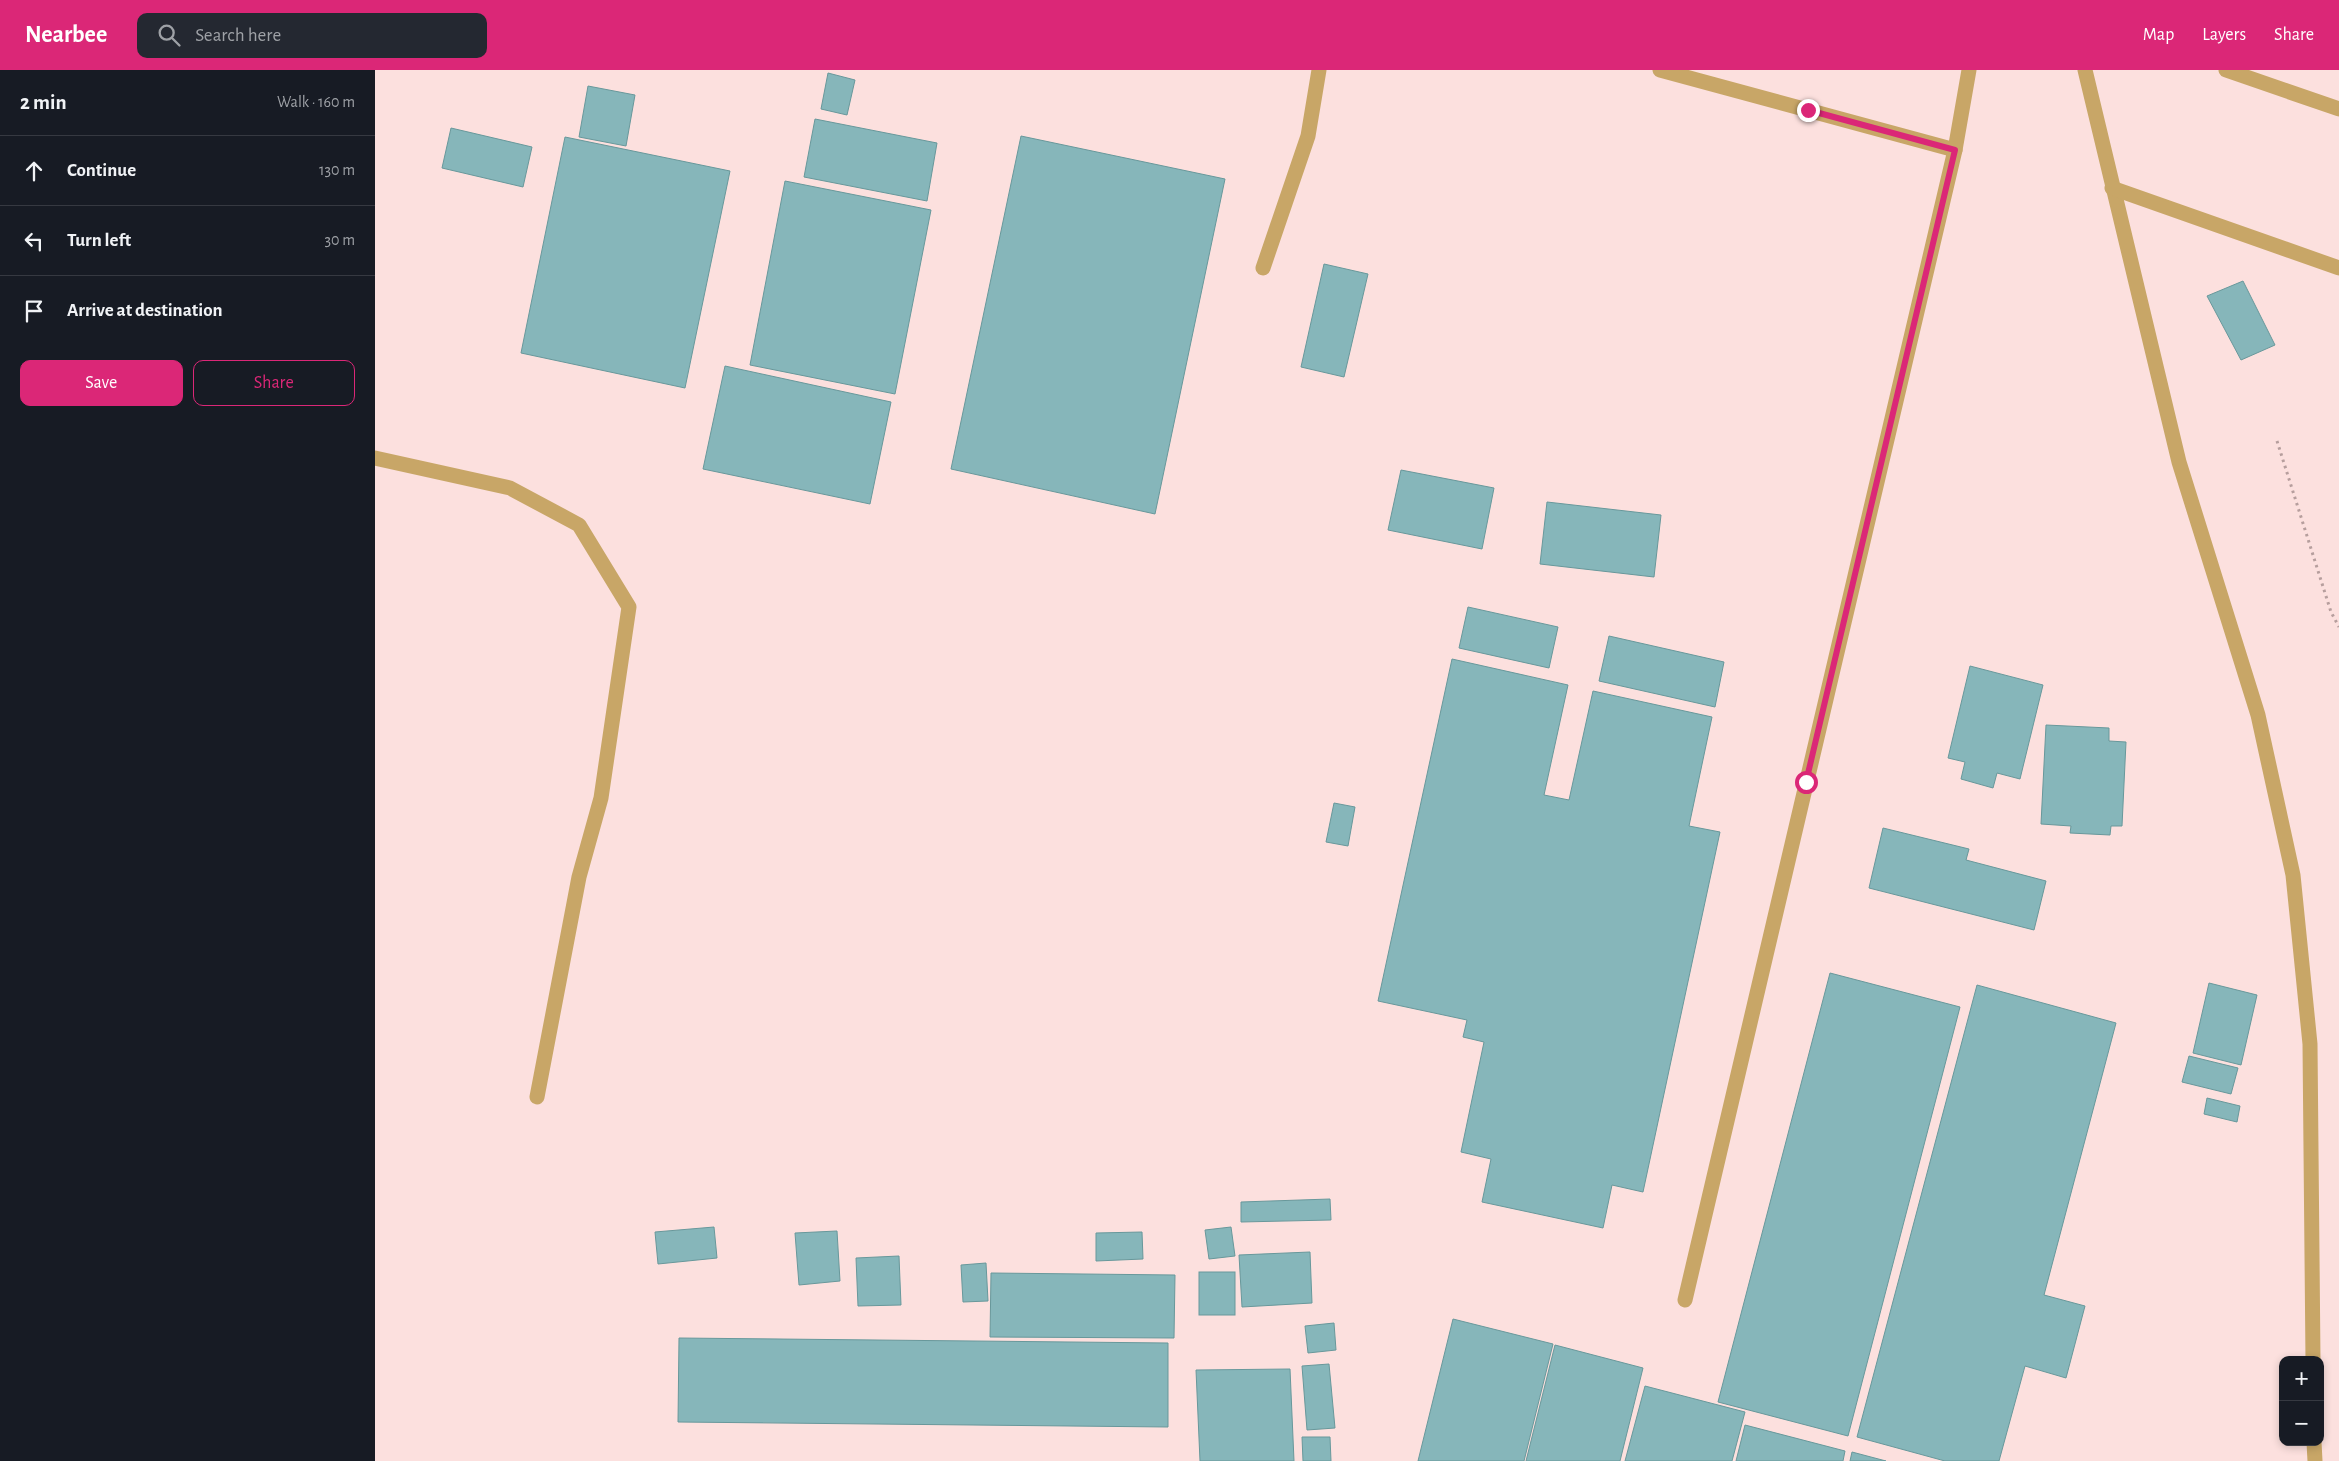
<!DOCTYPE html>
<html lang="en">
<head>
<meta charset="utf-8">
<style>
	body { margin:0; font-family:"Alegreya Sans",sans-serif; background:#242831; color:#f1f3f6 }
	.controls { position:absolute; right:15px; bottom:15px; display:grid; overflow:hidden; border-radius:10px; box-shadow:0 2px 8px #0003 }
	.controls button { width:45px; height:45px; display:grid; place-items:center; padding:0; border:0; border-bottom:1px solid #363941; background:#171b24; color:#f1f3f6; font:25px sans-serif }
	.stop { position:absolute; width:15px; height:15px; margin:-11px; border:4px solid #db2777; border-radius:50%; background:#fff }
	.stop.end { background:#db2777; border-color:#fff; box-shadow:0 1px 5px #0008 }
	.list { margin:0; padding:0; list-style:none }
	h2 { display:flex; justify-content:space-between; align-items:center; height:65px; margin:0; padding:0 20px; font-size:21px }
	h2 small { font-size:16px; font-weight:400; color:#9ea1a6 }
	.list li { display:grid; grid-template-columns:32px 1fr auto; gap:15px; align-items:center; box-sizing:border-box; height:70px; padding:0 20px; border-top:1px solid #363941 }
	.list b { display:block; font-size:19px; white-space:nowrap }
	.list em { font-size:16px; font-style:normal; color:#9ea1a6 }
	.actions { display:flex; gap:10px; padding:15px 20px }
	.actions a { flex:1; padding:11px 0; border:1px solid #db2777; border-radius:10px; text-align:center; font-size:18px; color:#db2777 }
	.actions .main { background:#db2777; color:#fff }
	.icon { flex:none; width:28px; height:28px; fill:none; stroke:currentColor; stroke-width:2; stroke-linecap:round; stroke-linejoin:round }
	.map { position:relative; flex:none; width:1964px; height:1391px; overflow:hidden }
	header { display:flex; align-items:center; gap:30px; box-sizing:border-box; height:70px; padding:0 25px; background:#db2777; color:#fff }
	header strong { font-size:24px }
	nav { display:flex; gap:28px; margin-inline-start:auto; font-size:18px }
	.search { width:350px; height:45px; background:#242831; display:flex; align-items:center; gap:12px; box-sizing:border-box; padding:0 18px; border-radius:10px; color:#9ea1a6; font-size:19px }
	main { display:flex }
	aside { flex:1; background:#171b24 }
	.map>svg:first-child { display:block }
	.building { fill:#86b6ba; stroke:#68989b }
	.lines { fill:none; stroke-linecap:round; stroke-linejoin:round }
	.path { stroke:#b69e9d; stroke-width:3; stroke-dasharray:2.5 4; stroke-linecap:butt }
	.service { stroke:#c8a667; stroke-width:15 }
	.minor { stroke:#c8a667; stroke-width:15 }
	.route { stroke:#db2777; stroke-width:6 }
</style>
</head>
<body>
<header>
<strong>Nearbee</strong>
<div class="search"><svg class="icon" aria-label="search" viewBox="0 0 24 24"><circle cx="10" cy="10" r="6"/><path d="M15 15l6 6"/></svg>Search here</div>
<nav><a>Map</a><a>Layers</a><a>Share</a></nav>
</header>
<main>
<aside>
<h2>2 min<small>Walk · 160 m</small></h2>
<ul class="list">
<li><svg class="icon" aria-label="ahead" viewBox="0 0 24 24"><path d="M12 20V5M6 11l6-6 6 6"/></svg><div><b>Continue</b></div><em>130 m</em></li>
<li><svg class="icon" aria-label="left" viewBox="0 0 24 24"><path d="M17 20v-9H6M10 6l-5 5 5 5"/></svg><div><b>Turn left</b></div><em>30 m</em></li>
<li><svg class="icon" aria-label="arrive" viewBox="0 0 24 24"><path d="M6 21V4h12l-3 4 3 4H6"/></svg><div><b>Arrive at destination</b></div></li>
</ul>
<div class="actions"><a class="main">Save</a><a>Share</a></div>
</aside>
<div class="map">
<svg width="1964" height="1391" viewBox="0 0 1964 1391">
	<rect width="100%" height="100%" fill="#fce0de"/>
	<g class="building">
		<polygon points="453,3 480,10 472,45 446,39"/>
		<polygon points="213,16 260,25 251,76 204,67"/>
		<polygon points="440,49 562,73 552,131 429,107"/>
		<polygon points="76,58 157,77 148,117 67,98"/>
		<polygon points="646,66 850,109 780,444 576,399"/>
		<polygon points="190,67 355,101 310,318 146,283"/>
		<polygon points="410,111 556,140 520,324 375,295"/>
		<polygon points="949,194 993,204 969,307 926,297"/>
		<polygon points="1868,211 1900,275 1866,290 1832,226"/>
		<polygon points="350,296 516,332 495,434 328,399"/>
		<polygon points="1026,400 1119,418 1107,479 1013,460"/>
		<polygon points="1172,432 1286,445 1279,507 1165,494"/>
		<polygon points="1093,537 1183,557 1174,598 1084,578"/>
		<polygon points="1234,566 1349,592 1340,637 1224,611"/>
		<polygon points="1077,589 1193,615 1169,725 1194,730 1218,621 1337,647 1314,756 1345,762 1268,1122 1237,1115 1228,1158 1107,1132 1116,1089 1086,1082 1109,972 1088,967 1092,950 1003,931"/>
		<polygon points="1595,596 1668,615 1645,709 1622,703 1618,718 1586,709 1590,692 1573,688"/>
		<polygon points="1671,655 1734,658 1734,671 1751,672 1747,756 1736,756 1735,765 1695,763 1696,756 1666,754"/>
		<polygon points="959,733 980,737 973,776 951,772"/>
		<polygon points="1508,758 1594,779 1591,790 1671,811 1659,860 1494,818"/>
		<polygon points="1455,903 1585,937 1473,1366 1343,1332"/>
		<polygon points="1834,913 1882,925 1866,995 1818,983"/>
		<polygon points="1602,915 1741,953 1669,1225 1710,1236 1691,1308 1650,1296 1624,1391 1570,1391 1482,1367"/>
		<polygon points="1814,986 1863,998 1856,1024 1807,1012"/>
		<polygon points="1832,1028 1865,1036 1862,1052 1829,1044"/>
		<polygon points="955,1129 956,1150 866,1152 866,1132"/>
		<polygon points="339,1157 342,1188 283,1194 280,1162"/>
		<polygon points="856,1157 860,1186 834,1189 830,1160"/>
		<polygon points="462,1161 465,1211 424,1215 420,1163"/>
		<polygon points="767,1162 768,1189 721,1191 721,1163"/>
		<polygon points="935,1182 937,1233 867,1237 864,1185"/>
		<polygon points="524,1186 526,1235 483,1236 481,1188"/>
		<polygon points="611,1193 613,1231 588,1232 586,1195"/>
		<rect x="824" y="1202" width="36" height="43"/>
		<polygon points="616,1203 800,1205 799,1268 615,1267"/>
		<polygon points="1078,1249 1178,1274 1149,1391 1043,1391"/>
		<polygon points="959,1253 961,1280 933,1283 930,1256"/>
		<polygon points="304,1268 793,1273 793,1357 303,1352"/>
		<polygon points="1180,1275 1268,1298 1245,1391 1151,1391"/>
		<polygon points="954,1294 960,1358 932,1360 927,1296"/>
		<polygon points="915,1299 919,1391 825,1391 821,1300"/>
		<polygon points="1270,1316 1370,1342 1357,1391 1250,1391"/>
		<polygon points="1370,1355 1470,1381 1468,1391 1361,1391"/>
		<polygon points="927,1367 955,1367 956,1391 928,1391"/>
		<polygon points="1477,1382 1511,1391 1475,1391"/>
	</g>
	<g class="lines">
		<polyline class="path" points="1902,371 1956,542 1964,557"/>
		<g class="service">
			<polyline points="1285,0 1580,80"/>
			<polyline points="888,198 933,66 944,0"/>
			<polyline points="0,388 135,418 204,455 254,537 226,728 204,807 162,1027"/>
			<polyline points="1310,1230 1580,80 1594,0"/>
		</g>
		<g class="minor">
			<polyline points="1710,0 1804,392 1883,645 1918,805 1935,974 1938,1290"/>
			<polyline points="1851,0 1964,39"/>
			<polyline points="1737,118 1964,198"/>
			<polyline points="1939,1372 1940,1391"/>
		</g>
	</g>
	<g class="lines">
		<polyline class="route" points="1431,712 1580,80 1433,40"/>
	</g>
</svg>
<div class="controls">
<button>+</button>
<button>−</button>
</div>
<div class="stop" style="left:1431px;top:712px"></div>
<div class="stop end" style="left:1433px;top:40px"></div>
</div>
</main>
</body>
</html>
